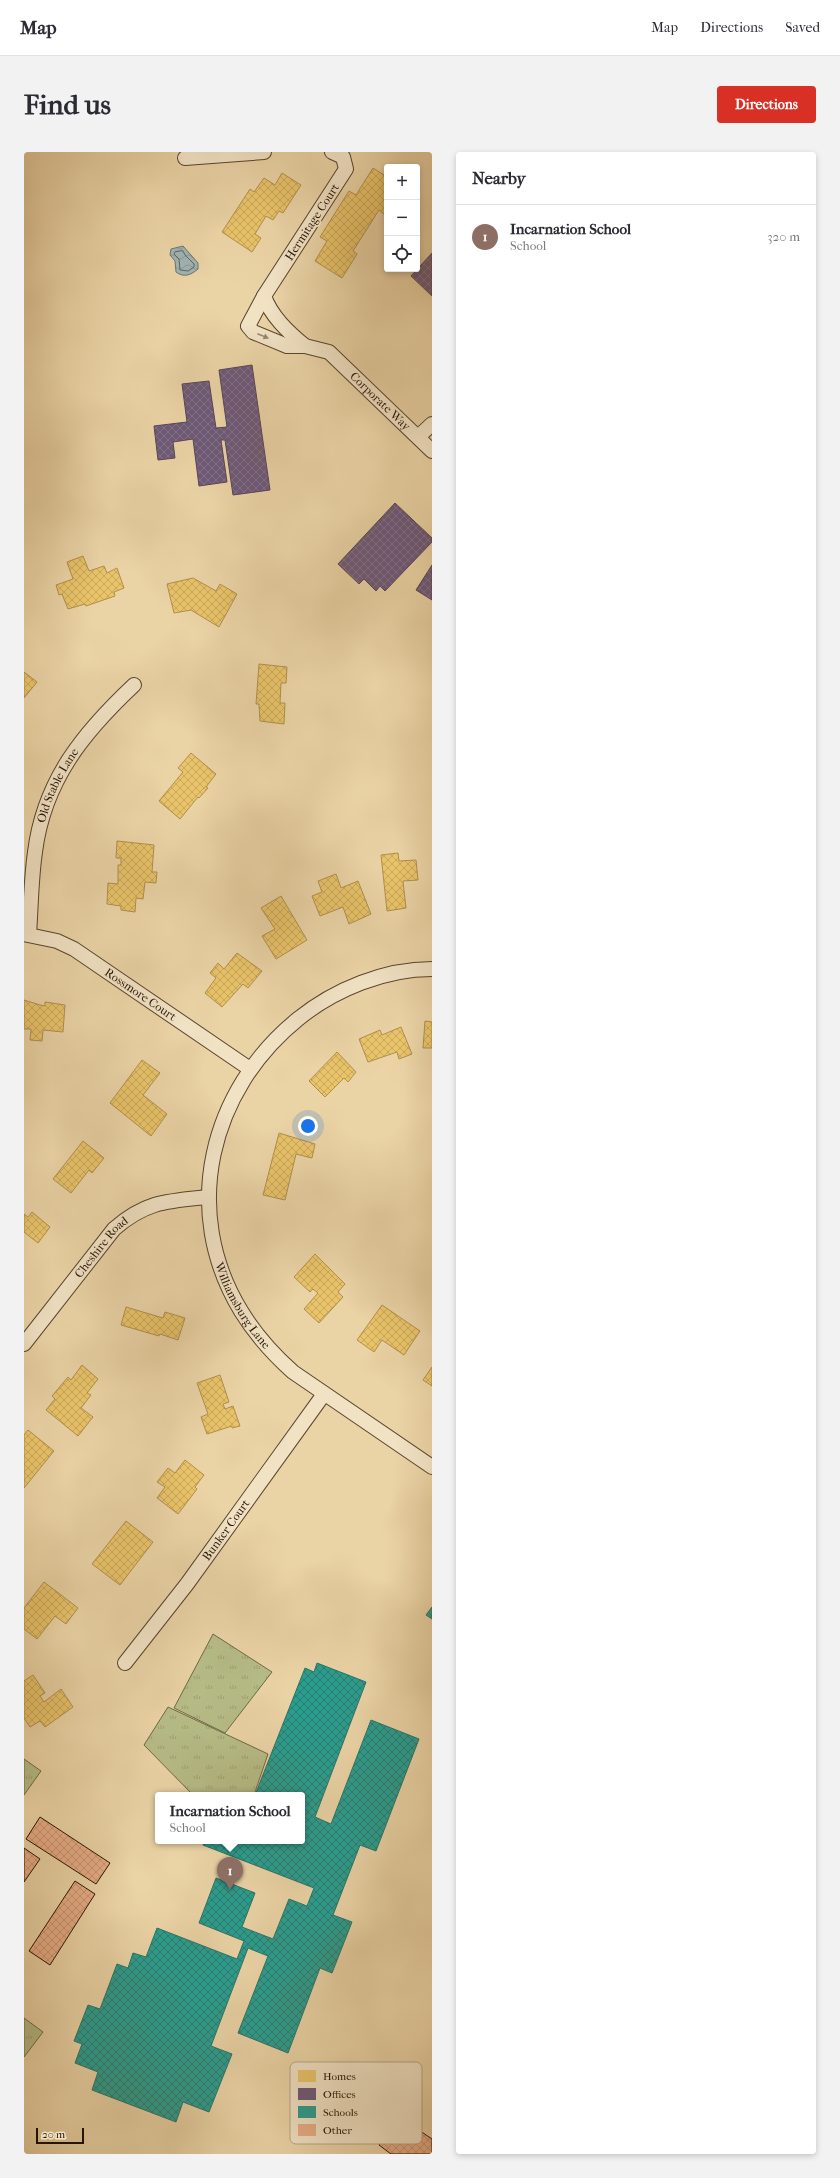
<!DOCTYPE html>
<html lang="en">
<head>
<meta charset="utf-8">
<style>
	body { margin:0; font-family:"IM FELL French Canon",serif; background:#f2f2f3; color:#2b2b33 }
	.controls { position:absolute; right:12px; top:12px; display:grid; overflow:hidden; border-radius:4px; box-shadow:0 2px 6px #0003 }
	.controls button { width:36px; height:36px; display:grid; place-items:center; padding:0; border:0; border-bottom:1px solid #e1e1e2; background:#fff; color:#2b2b33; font:20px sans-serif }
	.scale { position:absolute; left:12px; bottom:10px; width:48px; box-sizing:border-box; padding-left:4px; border:2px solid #271405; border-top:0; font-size:11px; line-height:14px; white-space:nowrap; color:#271405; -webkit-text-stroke:3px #f1e2c4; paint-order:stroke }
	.you { position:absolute; left:284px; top:974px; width:14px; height:14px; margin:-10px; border:3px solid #fff; border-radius:50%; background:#1a73e8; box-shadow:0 0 0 6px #1a73e833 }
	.badge { display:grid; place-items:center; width:26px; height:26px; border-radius:50%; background:#d93025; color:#fff; font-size:13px; font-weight:700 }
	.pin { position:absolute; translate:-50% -33px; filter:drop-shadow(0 1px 2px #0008) }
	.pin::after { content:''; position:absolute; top:21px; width:14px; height:12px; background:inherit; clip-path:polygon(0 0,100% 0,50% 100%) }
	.popup { position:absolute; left:131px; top:1640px; width:150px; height:52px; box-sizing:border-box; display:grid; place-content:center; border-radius:4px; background:#fff; filter:drop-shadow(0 1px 3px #0005); font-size:13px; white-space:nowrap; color:#7c7c81 }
	.popup b { font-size:15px; color:#2b2b33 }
	.popup::after { content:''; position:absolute; left:50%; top:100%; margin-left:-8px; border:8px solid transparent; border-top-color:#fff }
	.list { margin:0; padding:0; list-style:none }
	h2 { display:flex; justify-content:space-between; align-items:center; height:52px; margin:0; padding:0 16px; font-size:17px }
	h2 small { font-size:13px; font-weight:400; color:#7c7c81 }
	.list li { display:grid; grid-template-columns:26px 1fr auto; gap:12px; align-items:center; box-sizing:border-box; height:64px; padding:0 16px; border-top:1px solid #e1e1e2 }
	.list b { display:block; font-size:15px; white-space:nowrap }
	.list p { margin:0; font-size:13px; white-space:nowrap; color:#7c7c81 }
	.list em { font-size:13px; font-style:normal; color:#7c7c81 }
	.icon { flex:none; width:22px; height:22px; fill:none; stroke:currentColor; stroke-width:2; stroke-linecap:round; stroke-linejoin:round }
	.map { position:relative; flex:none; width:408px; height:2002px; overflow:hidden; border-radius:4px }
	header { display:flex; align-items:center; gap:24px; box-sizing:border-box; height:56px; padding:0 20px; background:#fff; border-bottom:1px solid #e1e1e2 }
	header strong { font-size:19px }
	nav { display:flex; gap:22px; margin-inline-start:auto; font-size:14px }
	.intro { display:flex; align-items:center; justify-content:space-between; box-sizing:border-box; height:96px; padding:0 24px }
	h1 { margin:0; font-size:28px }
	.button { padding:10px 18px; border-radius:4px; background:#d93025; color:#fff; font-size:14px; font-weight:700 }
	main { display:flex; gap:24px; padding:0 24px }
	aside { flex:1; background:#fff; border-radius:4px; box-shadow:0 2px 6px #0003 }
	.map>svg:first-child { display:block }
	.park { fill:url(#park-tufts); stroke:#6e6846 }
	.water { fill:url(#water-waves); stroke:#6e746d }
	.homes { fill:url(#homes-cross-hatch); stroke:#af8f4c }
	.offices { fill:url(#offices-cross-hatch); stroke:#584457 }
	.schools { fill:url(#schools-cross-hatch); stroke:#297466 }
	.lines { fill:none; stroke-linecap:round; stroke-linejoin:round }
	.shore { stroke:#62645c; stroke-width:1 }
	.building { fill:url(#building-cross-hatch); stroke:#271405 }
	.street-casing { stroke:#58442d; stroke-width:16 }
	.street { stroke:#f1e2c4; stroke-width:14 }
	.oneway { fill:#96856e }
	.labels { text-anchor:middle; stroke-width:4; stroke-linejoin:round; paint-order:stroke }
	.street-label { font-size:12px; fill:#271405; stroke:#f1e2c4 }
	.key { fill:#f1e2c4; stroke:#b4a48b; stroke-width:1 }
	.key-label { font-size:11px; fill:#271405 }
</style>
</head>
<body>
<header>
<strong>Map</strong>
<nav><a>Map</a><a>Directions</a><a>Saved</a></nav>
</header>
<div class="intro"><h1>Find us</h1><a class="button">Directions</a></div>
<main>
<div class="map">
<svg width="408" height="2002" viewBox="0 0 408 2002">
	<defs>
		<pattern id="park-tufts" width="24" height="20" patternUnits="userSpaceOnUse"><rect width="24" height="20" fill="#b6bc86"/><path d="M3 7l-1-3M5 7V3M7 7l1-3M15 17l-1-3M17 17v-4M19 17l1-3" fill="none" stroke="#9ca172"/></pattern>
		<pattern id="water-waves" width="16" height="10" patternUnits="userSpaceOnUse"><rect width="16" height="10" fill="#9eb4b3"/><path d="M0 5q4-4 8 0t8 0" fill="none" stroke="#889a98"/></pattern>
		<pattern id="homes-cross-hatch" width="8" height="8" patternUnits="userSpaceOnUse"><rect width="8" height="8" fill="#e9c46a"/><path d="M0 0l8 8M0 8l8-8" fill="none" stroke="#c8a85a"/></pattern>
		<pattern id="offices-cross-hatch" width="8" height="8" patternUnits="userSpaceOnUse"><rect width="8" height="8" fill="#6d597a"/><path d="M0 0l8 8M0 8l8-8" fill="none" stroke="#817188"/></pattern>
		<pattern id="schools-cross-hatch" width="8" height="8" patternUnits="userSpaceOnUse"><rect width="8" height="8" fill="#2a9d8f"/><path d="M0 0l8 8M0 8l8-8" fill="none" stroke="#247f73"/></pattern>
		<pattern id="building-cross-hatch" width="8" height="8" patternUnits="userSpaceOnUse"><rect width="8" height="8" fill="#e6ac85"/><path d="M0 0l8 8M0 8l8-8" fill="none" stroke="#c59371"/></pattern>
	</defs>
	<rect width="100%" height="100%" fill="#ead3a5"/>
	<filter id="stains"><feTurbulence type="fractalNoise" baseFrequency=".005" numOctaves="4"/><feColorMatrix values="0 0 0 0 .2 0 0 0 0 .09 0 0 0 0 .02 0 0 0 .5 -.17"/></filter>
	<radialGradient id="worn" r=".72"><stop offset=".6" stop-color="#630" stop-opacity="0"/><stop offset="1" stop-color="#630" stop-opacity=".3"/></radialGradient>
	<g class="park">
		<polygon points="189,1482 248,1520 201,1581 150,1556"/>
		<polygon points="144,1555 244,1602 230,1643 169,1643 120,1593"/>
		<polygon points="0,1607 17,1619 0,1643"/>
		<polygon points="0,1866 19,1880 0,1905"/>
	</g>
	<path class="water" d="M159,94L174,111V117C167,123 160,126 152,120L151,109L146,103L147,97Z"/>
	<g class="homes">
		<polygon points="349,16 363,25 363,56 360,62 355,58 329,99 333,102 318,126 291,109 303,89 296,85 325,39 332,43"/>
		<polygon points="258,21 277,33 259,61 255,59 249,68 242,64 231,82 237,86 228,100 198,80 226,37 230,40 240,26 251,33"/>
		<polygon points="59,404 65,419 80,414 83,421 93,416 100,436 90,440 91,444 62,454 61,452 44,457 38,442 35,443 32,433 49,427 43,410"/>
		<polygon points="169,426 192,439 196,432 213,442 195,475 167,458 150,461 143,432"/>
		<polygon points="235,512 263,515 262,531 257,531 256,551 261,551 260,572 236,569 235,552 232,552"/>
		<polygon points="0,520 13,530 0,546"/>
		<polygon points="167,601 192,622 182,635 184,636 175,646 174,645 156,667 135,649 159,620 154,616"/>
		<polygon points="93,689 130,693 128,720 133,720 132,731 121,730 119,747 112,746 111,760 97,758 97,754 83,752 84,731 94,732 94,713 97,713 97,706 92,706"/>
		<polygon points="374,701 375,709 392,708 394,728 379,729 382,756 363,759 357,703"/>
		<polygon points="312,722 317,736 334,729 347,762 325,772 319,755 296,764 288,744 298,740 294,729"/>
		<polygon points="257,744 283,788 252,807 238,784 251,777 237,756"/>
		<polygon points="213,801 238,819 224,836 219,832 198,855 181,841 192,826 186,821 194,811 200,817"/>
		<polygon points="0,848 16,853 21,854 21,850 41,853 39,880 19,878 18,889 6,888 7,877 0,877"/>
		<polygon points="401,869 408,870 408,896 399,896"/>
		<polygon points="377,875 388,902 375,907 373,900 344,910 335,887 356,878 358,883"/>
		<polygon points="313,900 332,920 324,930 320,926 301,945 285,929"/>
		<polygon points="118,908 136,921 119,943 143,962 127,984 86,951"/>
		<polygon points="255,981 291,992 288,1006 272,1002 261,1048 239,1043"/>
		<polygon points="59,989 80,1006 68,1021 65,1018 47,1041 29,1027"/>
		<polygon points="8,1060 26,1075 14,1091 0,1080 0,1062 4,1065"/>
		<polygon points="291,1102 321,1132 314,1140 319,1145 295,1171 280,1157 294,1141 289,1137 286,1140 270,1125"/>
		<polygon points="358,1153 396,1179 380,1203 358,1188 350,1200 333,1188"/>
		<polygon points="102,1155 139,1166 141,1160 161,1166 154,1188 136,1182 135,1184 97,1173"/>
		<polygon points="58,1213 74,1227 63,1241 67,1243 57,1256 69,1265 54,1284 22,1258 31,1247 28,1244 44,1225 47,1228"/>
		<polygon points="408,1215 408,1234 399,1228"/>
		<polygon points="196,1223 205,1250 199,1252 201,1257 209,1254 216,1274 208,1276 208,1274 183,1282 177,1265 184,1262 173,1231"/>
		<polygon points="4,1278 30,1299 0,1336 0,1283"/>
		<polygon points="161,1308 180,1323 171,1335 173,1337 154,1362 133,1346 141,1335 133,1330 144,1316 151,1321"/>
		<polygon points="102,1369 129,1390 96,1433 68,1412"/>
		<polygon points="20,1430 54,1456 42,1472 31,1464 13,1487 0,1477 0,1456"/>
		<polygon points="9,1523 21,1541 16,1544 20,1550 37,1537 49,1555 21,1575 16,1569 6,1575 0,1566 0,1529"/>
	</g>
	<g class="offices">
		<polygon points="408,101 408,144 387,124"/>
		<polygon points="228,213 246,338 209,343 201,288 197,288 203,330 175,334 169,287 149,290 151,306 134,308 130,274 163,270 158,232 185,229 192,276 203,275 195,218"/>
		<polygon points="371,351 408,386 408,390 361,439 356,434 352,439 340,427 335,432 314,412"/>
		<polygon points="408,413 408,448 392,438"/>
	</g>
	<g class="schools">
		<polygon points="408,1455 408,1467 402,1463"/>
		<polygon points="293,1511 342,1530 291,1665 307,1672 347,1568 395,1587 352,1699 336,1693 309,1763 328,1770 308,1821 296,1816 264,1901 214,1881 244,1804 224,1796 187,1894 208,1902 185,1960 159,1950 152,1970 68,1938 74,1920 51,1911 58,1892 50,1889 64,1853 76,1857 93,1812 104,1816 109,1801 122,1805 133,1776 213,1807 220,1789 175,1771 192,1726 231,1741 218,1775 249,1787 265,1747 283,1754 290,1736 179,1693 180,1689 220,1689 230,1693 232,1689 278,1689 278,1643 231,1643 281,1516 290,1520"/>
	</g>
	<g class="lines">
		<polygon class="shore" points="159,99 161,103 170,112 170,115 164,119 156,118 155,107 150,102 151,100"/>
	</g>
	<g class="building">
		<polygon points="16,1665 86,1711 72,1732 2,1687"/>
		<polygon points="0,1696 16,1707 0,1730"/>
		<polygon points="51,1729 71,1742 26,1813 5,1799"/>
		<polygon points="374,1964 408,1987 408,2002 367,2002 355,1993"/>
	</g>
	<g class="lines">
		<defs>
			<g id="street">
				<path id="s1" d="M308,0L319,5L322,17L240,144L224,174L229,180L263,194H281L305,200L408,299"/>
				<polyline points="161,6 240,0"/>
				<path d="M240,144C247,164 264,180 281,194"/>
				<polyline points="394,285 408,272"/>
				<path id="s2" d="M0,782L33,789L50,797L226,917"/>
				<path id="s3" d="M5,782C7,755 7,727 11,700C20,628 60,580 110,533"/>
				<path id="s4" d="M408,817C361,817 311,837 274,867C186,938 156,1059 217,1159C231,1182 249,1202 269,1220L408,1315"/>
				<path id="s5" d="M0,1192L90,1077C122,1049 144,1049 184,1045"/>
				<path id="s6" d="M101,1511L163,1432L300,1242"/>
			</g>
		</defs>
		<use href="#street" class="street-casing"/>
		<use href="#street" class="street"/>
	</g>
	<defs><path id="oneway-solid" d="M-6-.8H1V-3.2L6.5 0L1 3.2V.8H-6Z"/></defs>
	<use class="oneway" href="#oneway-solid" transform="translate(239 184) rotate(22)"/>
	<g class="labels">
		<g class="street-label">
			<text transform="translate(288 70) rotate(-57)" y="4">Hermitage Court</text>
			<text dy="4" stroke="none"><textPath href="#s1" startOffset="368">Corporate Way</textPath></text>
			<text dy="4" stroke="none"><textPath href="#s3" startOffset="153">Old Stable Lane</textPath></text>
			<text dy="4" stroke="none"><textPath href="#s2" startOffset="133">Rossmore Court</textPath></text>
			<text dy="4" stroke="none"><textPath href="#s5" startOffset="124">Cheshire Road</textPath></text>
			<text dy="4" stroke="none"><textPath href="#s4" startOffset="467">Williamsburg Lane</textPath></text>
			<text dy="4" stroke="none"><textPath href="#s6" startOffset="167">Bunker Court</textPath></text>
		</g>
	</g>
	<rect x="266" y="1910" width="132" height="82" rx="6" class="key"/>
	<rect x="274" y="1918" width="18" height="12" fill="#e9c46a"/>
	<rect x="274" y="1936" width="18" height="12" fill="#6d597a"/>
	<rect x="274" y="1954" width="18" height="12" fill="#2a9d8f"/>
	<rect x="274" y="1972" width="18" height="12" fill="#e6ac85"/>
	<g class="key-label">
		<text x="299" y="1928">Homes</text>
		<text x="299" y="1946">Offices</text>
		<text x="299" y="1964">Schools</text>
		<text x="299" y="1982">Other</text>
	</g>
	<rect width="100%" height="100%" filter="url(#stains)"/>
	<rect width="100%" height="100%" fill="url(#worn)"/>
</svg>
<div class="controls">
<button>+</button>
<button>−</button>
<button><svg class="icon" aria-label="locate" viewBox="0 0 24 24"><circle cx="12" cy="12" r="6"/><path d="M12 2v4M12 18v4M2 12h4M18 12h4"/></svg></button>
</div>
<div class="scale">20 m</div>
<div class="you"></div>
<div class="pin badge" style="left:206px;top:1738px;background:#8d6e63">1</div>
<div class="popup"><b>Incarnation School</b>School</div>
</div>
<aside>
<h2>Nearby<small></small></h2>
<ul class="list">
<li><span class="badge" style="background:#8d6e63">1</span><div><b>Incarnation School</b><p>School</p></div><em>320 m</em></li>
</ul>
</aside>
</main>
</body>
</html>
